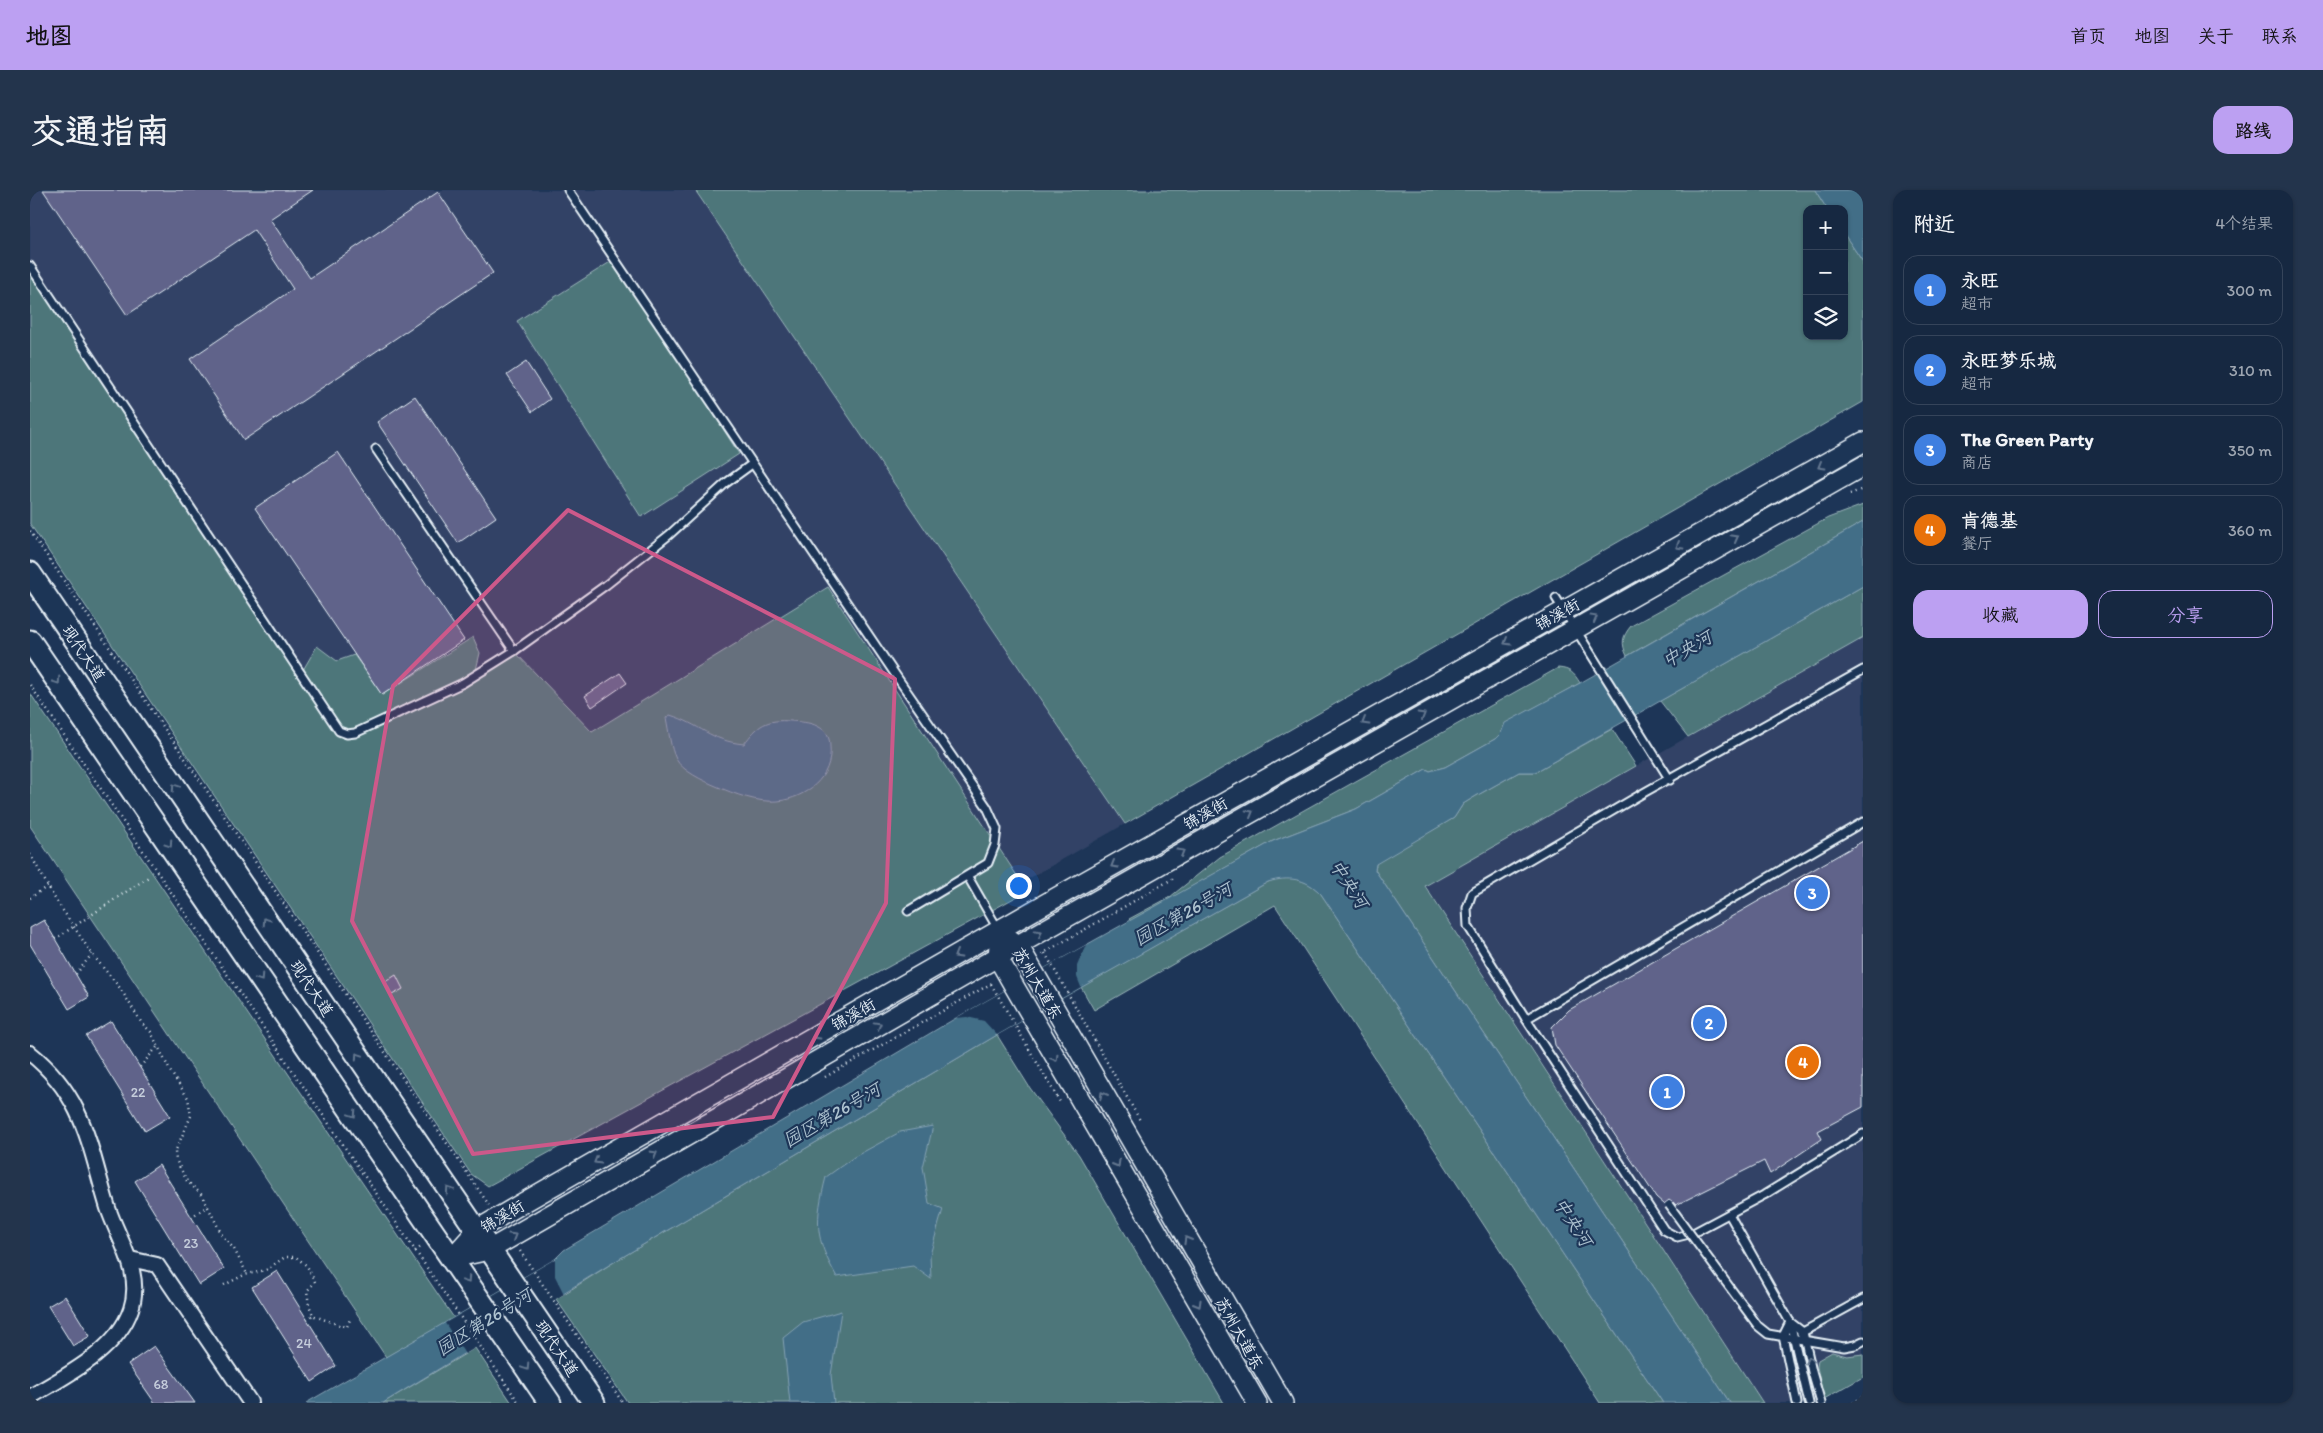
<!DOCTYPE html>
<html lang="zh">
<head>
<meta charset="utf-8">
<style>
	body { margin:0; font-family:Itim,"LXGW WenKai TC",sans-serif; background:#23344c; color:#f1f3f6 }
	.controls { position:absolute; right:15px; top:15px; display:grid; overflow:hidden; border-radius:10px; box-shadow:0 1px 4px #0004 }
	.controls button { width:45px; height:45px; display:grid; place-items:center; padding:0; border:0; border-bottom:1px solid #35445a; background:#162841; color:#f1f3f6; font:25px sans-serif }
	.you { position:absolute; left:988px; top:695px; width:18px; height:18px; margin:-12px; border:4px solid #fff; border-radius:50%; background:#1a73e8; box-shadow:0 0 0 8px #1a73e833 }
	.badge { display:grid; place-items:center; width:32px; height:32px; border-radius:50%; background:#bca0f2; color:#fff; font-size:16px; font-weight:700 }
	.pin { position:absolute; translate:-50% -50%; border:2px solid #fff; box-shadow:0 1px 5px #0006 }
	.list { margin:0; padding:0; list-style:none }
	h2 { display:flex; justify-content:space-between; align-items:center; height:65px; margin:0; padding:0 20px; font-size:21px }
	h2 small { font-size:16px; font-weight:400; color:#9ea6b1 }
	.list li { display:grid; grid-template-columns:32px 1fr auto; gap:15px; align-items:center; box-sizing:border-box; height:70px; margin:0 10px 10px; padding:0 10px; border:1px solid #35445a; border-radius:15px }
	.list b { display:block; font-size:19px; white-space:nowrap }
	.list p { margin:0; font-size:16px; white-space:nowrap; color:#9ea6b1 }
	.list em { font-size:16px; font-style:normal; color:#9ea6b1 }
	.actions { display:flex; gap:10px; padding:15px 20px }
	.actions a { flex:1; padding:11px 0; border:1px solid #bca0f2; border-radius:15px; text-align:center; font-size:18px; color:#bca0f2 }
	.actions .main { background:#bca0f2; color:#111 }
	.icon { flex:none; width:28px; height:28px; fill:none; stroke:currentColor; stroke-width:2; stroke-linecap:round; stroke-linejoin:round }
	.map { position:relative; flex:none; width:1833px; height:1213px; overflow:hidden; border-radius:15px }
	header { display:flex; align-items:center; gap:30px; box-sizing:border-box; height:70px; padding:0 25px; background:#bca0f2; color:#111 }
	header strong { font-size:24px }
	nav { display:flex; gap:28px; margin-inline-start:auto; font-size:18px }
	.intro { display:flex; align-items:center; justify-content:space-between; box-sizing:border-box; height:120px; padding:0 30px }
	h1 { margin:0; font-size:35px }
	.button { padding:12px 22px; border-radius:15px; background:#bca0f2; color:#111; font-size:18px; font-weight:700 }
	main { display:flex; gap:30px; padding:0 30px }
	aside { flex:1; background:#162841; border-radius:15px; box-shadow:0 1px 4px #0004 }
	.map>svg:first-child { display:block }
	.built { fill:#314366 }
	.green { fill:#4d767a; stroke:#9ab4b9 }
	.water { fill:#426e87; stroke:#84a2b4 }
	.pier { fill:#1d3557 }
	.building { fill:#60648a; stroke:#e8f1f8 }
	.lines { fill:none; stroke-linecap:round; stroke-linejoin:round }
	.lane-casing { stroke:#e8f1f8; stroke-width:11 }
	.street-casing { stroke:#e8f1f8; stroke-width:18 }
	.secondary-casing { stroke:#e8f1f8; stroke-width:22 }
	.primary-casing { stroke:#e8f1f8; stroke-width:25 }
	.path { stroke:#e8f1f8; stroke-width:2.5; stroke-dasharray:1 4; stroke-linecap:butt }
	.lane { stroke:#1d3557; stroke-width:7 }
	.street { stroke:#1d3557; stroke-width:14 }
	.secondary { stroke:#1d3557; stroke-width:19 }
	.primary { stroke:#1d3557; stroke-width:21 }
	.lane-bridge-casing { stroke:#e8f1f8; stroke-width:11; stroke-linecap:butt }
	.lane-bridge { stroke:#1d3557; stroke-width:7 }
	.oneway { stroke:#64778f }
	.marked { fill:#cd598a; fill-opacity:0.2; stroke:#cd598a; stroke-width:4; stroke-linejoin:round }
	.labels { text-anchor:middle; stroke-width:4.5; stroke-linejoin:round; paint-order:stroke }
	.number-label { font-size:14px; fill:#c6cedc }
	.street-label { font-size:16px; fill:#e8f1f8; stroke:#1d3557 }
	.water-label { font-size:18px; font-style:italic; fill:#aec3d0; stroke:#1d3557 }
</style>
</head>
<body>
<header>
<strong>地图</strong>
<nav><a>首页</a><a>地图</a><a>关于</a><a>联系</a></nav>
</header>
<div class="intro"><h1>交通指南</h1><a class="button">路线</a></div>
<main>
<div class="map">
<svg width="1833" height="1213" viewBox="0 0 1833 1213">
	<rect width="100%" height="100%" fill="#1d3557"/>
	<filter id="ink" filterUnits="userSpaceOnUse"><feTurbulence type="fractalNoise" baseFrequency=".02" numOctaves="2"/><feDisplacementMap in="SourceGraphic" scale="10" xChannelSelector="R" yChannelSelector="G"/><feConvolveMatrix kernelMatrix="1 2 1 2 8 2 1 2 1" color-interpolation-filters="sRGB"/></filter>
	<g filter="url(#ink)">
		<g class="built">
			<polygon points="0,0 665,0 1095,634 509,966 0,219"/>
			<polygon points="1833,448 1833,1187 1787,1213 1733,1213 1395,695"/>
		</g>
		<g class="green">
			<polygon points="665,0 1785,0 1797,19 1777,19 1777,146 1814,146 1814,44 1833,72 1833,212 1095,634"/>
			<polygon points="585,69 709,264 611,327 487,131"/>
			<polygon points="0,73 273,480 287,456 307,471 324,465 352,505 443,447 450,463 446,480 484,461 562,542 798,397 997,701 458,996 441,984 0,334"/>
			<path d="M1833,315V332L1597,466C1591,453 1592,447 1601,436L1798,328Z"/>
			<polygon points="1833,396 1833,448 1658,547 1630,511"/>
			<path d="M1528,478C1540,479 1544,483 1550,493L1476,533L1471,544L1465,549L1415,577L1400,581L1396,579L1326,619L1243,651L1101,731L1099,729L1140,707L1190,667Z"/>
			<polygon points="0,503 424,1128 356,1167 0,636"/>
			<polygon points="1582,539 1606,576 1395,696 1733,1213 1700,1213 1345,680 1346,674 1350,670 1424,628 1433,614 1446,606 1489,582 1505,582"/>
			<path d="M1250,688C1266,687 1280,692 1291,704L1633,1213H1570L1245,715L1064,820L1051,797L1238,692Z"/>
			<polygon points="967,845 1000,898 1049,965 1194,1213 598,1213 526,1109 584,1072"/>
			<polygon points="445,1158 482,1213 353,1213"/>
			<polygon points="1802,1162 1817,1166 1833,1164 1833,1187 1794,1209 1787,1177 1788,1170"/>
		</g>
		<g class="water">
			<polygon points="1785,0 1833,0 1833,72 1814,44 1814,19 1797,19"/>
			<path d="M1833,332V396L1505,582H1489L1446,606L1433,614L1424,628L1346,674L1345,680L1700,1213H1633L1291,704C1276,688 1258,686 1238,692L967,845L584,1072L353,1213H276L525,1069L534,1060L926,828L1056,755L1243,651L1326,619L1396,579L1400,581L1415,577L1465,549L1471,543L1475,533L1550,493Z"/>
			<path d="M640,525C670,534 680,551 714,554C728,535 736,529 761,531C769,532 780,532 787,536C796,540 800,547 800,557C803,587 776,608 748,611C728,613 704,604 686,596C674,591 652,581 646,569C640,557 639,541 636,528Z"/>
			<path d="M903,936L893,977L899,1013L913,1019L900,1065L901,1089L883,1076L807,1087C784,1047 785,1031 796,987L824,967L870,942Z"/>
			<polygon points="811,1121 801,1185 804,1213 760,1213 753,1148 773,1132"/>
		</g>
		<g class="pier">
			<polygon points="1056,755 1047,776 1047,787 1051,797 967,845 954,831 937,827 926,828"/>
			<polygon points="525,1069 525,1086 534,1104 435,1164 415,1133"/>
		</g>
		<g class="building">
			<polygon points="13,0 283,0 240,29 280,88 408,2 463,83 214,250 160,169 263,99 224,40 97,125"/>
			<polygon points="496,172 520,209 502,222 477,185"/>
			<polygon points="385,206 466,327 428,353 347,232"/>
			<polygon points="308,262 434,450 352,505 225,318"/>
			<polygon points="590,483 597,493 562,517 555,506"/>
			<polygon points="1833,651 1833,917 1788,941 1792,949 1740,984 1734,971 1646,1015 1639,1010 1634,1014 1626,1007 1525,855 1522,837 1539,820"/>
			<polygon points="14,730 59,807 39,819 0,754 0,738"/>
			<polygon points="366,785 373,799 362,805 355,792"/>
			<polygon points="81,831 140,926 115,941 56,846"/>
			<polygon points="129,975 194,1079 169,1095 105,991"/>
			<polygon points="247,1081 306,1176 282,1192 222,1097"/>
			<polygon points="35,1106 60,1146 43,1156 18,1116"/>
			<polygon points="124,1156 165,1213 125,1213 98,1174"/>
		</g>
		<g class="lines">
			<defs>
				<g id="lane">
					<polyline points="538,0 869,490 957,617 967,639 965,655 958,673 878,721"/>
					<polyline points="0,76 309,541 317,544 325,543 433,493 484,461 576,395 639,345 696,293 722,274"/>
					<polyline points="346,259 484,461"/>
					<polyline points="1526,408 1640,590"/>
					<polyline points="1833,480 1615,602 1442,703 1437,718 1438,736 1496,829 1634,1040 1647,1047 1663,1043 1734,1005 1833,944"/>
					<polyline points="938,687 968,739"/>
					<polyline points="1496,829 1833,632"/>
					<polyline points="1699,1024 1760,1132 1779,1213"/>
					<polyline points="1720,1125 1728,1136 1738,1144 1814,1157 1825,1155 1833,1151"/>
					<polyline points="1760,1132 1773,1142 1782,1182 1791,1213"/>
					<polyline points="1760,1132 1753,1146 1767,1213"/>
					<polyline points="1771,1143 1833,1109"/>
				</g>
				<g id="street">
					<path d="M0,863C55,907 59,956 78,1018C89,1051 113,1083 101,1119C87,1161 35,1186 0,1207"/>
					<polyline points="100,1069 127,1075 220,1212"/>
				</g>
				<g id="secondary">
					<polyline points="978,748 988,755 1253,1213"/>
					<polyline points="969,755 968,768 984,796 1227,1213"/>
					<polyline points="422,1068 447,1040 491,1014 1006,719 1833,252"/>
					<polyline points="422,1068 459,1060 988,755 1833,276"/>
				</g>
				<g id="primary">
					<polyline points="0,383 564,1213"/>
					<polyline points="0,451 520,1213"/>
				</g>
			</defs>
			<use href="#lane" class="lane-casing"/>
			<use href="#street" class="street-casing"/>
			<use href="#secondary" class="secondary-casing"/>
			<use href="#primary" class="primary-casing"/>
			<g class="path">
				<polyline points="1820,304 1833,299"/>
				<polyline points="0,341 459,1015"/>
				<polyline points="0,495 489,1213"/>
				<polyline points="0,664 24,707 62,764 90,798 111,832 121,842 140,881 158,908 161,926 145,962 146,970 157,991 172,1005 192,1045 204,1059 217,1084"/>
				<polyline points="0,708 18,696"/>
				<polyline points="25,749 120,686"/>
				<polyline points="1015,763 1111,932"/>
				<polyline points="1012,764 1144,688"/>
				<polyline points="46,784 62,764"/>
				<polyline points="961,794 1030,912"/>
				<polyline points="110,877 128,856"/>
				<polyline points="795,887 964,792"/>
				<polyline points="161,1027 178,1016"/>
				<polyline points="385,1061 391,1057"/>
				<polyline points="490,1061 593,1213"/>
				<path d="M194,1095L214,1085L236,1080L255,1067H266L277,1076L285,1092L277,1101L279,1115L283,1125C286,1127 315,1137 317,1137L321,1127"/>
				<polyline points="277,1129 283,1125"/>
				<polyline points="1823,1213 1833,1207"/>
			</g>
			<use href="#lane" class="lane"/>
			<use href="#street" class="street"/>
			<use href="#secondary" class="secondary"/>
			<use href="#primary" class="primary"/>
			<defs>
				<polyline id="lane-bridge" points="1639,1015 1720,1125"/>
			</defs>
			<use href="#lane-bridge" class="lane-bridge-casing"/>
			<use href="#lane-bridge" class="lane-bridge"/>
		</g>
		<defs><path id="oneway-chevron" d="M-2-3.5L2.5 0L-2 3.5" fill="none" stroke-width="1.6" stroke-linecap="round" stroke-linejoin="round" transform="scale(1.25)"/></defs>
		<g class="oneway">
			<use href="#oneway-chevron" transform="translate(1791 276) rotate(150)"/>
			<use href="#oneway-chevron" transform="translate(1705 348) rotate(-29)"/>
			<use href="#oneway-chevron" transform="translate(1649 356) rotate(150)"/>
			<use href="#oneway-chevron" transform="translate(1564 428) rotate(-29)"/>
			<use href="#oneway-chevron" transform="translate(1477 452) rotate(150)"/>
			<use href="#oneway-chevron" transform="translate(27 491) rotate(56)"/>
			<use href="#oneway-chevron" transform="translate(1392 525) rotate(-30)"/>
			<use href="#oneway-chevron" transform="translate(1335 532) rotate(150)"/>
			<use href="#oneway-chevron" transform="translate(145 597) rotate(-124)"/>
			<use href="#oneway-chevron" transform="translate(1220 623) rotate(-30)"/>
			<use href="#oneway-chevron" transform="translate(139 654) rotate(56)"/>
			<use href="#oneway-chevron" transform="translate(1151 662) rotate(-30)"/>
			<use href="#oneway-chevron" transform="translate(1084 675) rotate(150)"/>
			<use href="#oneway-chevron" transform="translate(236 731) rotate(-124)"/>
			<use href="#oneway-chevron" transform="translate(1009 743) rotate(-29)"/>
			<use href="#oneway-chevron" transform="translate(927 765) rotate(150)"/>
			<use href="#oneway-chevron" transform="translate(230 788) rotate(56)"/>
			<use href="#oneway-chevron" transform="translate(848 835) rotate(-29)"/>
			<use href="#oneway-chevron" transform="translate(786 846) rotate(150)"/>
			<use href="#oneway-chevron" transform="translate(328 866) rotate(-124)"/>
			<use href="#oneway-chevron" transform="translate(1025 868) rotate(60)"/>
			<use href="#oneway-chevron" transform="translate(1073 905) rotate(-120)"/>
			<use href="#oneway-chevron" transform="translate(323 924) rotate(56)"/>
			<use href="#oneway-chevron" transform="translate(624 964) rotate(-30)"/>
			<use href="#oneway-chevron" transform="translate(567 971) rotate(150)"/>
			<use href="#oneway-chevron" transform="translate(1087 974) rotate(60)"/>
			<use href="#oneway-chevron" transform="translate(419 1000) rotate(-124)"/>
			<use href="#oneway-chevron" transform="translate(483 1046) rotate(-31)"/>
			<use href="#oneway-chevron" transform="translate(1157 1050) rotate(-120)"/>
			<use href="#oneway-chevron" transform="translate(437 1090) rotate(56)"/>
			<use href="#oneway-chevron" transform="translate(1168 1114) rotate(60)"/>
			<use href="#oneway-chevron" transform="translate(1779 1170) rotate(-102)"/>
			<use href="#oneway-chevron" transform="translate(496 1177) rotate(56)"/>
		</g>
	</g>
	<path class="marked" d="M538,320L865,489L856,713L743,927L443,964L322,731L363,496Z"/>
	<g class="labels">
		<g class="number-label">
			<text x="108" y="907">22</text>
			<text x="161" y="1058">23</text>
			<text x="274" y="1158">24</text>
			<text x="131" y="1199">68</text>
		</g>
		<g class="street-label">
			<text transform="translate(1527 424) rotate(-29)" y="6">锦溪街</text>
			<text transform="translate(54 463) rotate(56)" y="6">现代大道</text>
			<text transform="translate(1175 623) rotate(-30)" y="6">锦溪街</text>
			<text transform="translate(1008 793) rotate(59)" y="6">苏州大道东</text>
			<text transform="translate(282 798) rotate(56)" y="6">现代大道</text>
			<text transform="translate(823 824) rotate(-30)" y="6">锦溪街</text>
			<text transform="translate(472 1026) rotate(-31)" y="6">锦溪街</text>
			<text transform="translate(1210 1143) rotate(60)" y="6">苏州大道东</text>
			<text transform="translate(527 1158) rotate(56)" y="6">现代大道</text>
		</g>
		<g class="water-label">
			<text transform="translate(1657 459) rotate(-30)" y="6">中央河</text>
			<text transform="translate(1319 694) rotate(57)" y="6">中央河</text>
			<text transform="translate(1153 724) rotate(-29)" y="6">园区第26号河</text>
			<text transform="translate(802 925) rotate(-30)" y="6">园区第26号河</text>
			<text transform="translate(1543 1032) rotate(57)" y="6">中央河</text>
			<text transform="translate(454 1132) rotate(-32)" y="6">园区第26号河</text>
		</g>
	</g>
</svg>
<div class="controls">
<button>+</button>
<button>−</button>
<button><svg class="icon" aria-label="layers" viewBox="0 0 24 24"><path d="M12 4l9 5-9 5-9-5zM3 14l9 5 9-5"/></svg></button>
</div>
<div class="you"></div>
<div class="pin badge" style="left:1637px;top:902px;background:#3f7fe0">1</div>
<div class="pin badge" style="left:1679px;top:833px;background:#3f7fe0">2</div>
<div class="pin badge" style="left:1782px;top:703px;background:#3f7fe0">3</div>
<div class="pin badge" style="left:1773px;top:872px;background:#e8710a">4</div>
</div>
<aside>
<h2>附近<small>4个结果</small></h2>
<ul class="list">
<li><span class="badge" style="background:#3f7fe0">1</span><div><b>永旺</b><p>超市</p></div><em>300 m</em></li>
<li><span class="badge" style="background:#3f7fe0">2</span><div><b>永旺梦乐城</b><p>超市</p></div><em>310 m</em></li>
<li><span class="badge" style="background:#3f7fe0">3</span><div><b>The Green Party</b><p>商店</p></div><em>350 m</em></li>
<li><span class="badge" style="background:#e8710a">4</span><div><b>肯德基</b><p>餐厅</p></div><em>360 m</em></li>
</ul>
<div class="actions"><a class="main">收藏</a><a>分享</a></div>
</aside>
</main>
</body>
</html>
